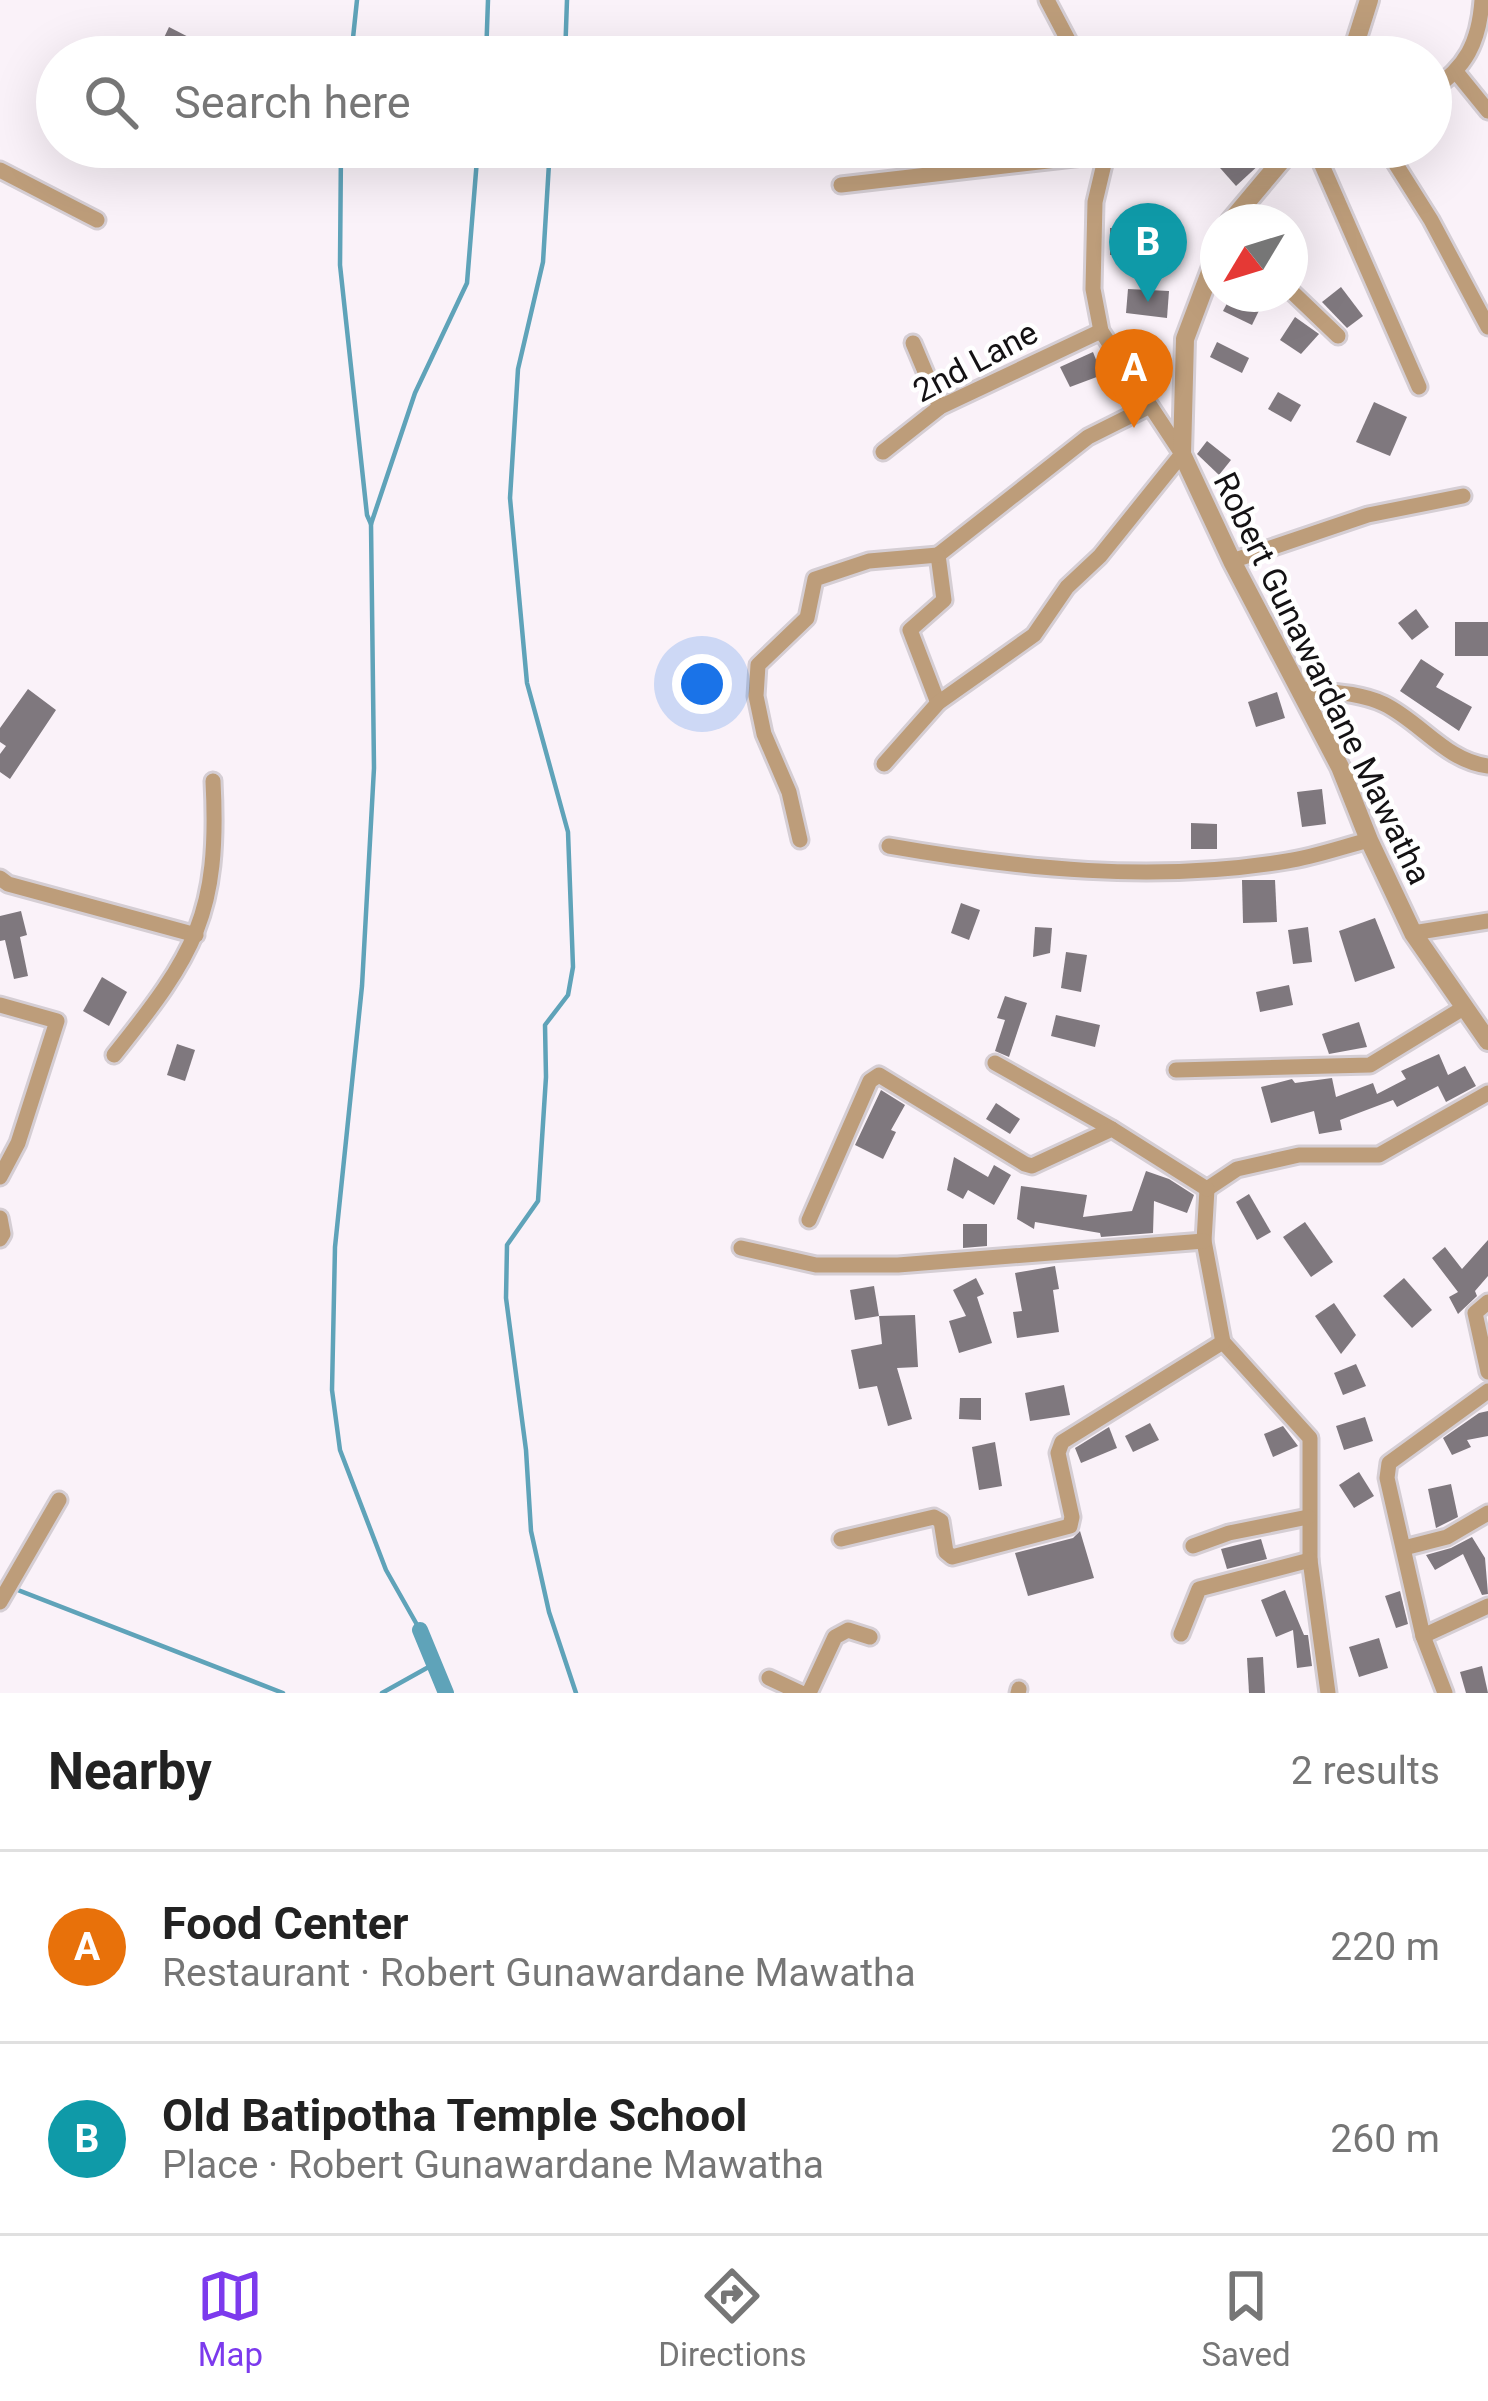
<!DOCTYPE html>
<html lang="en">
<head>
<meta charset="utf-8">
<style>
	body { margin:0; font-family:Roboto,sans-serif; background:#f2f2f2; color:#222 }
	.compass { position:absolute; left:1200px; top:204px; width:108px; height:108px; border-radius:50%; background:#fff; box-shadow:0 12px 48px #0002; rotate:232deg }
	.you { position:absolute; left:702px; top:684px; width:42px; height:42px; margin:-30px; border:9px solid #fff; border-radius:50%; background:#1a73e8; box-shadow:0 0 0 18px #1a73e833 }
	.badge { display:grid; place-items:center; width:78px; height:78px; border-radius:50%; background:#7c3aed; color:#fff; font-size:39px; font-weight:700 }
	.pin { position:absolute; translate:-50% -99px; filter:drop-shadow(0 3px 6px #0008) }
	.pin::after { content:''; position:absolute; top:63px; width:42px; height:36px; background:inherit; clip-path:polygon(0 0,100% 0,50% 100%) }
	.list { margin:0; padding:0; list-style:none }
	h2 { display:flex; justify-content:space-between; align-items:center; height:156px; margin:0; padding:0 48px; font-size:51px }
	h2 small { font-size:39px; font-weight:400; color:#767676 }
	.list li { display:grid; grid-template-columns:78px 1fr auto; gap:36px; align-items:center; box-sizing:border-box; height:192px; padding:0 48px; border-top:3px solid #e0e0e0 }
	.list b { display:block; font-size:45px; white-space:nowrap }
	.list p { margin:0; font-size:39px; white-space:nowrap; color:#767676 }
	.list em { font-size:39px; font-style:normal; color:#767676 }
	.icon { flex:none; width:66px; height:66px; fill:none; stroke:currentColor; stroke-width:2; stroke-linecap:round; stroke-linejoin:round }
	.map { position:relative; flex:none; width:1488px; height:1693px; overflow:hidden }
	.search { position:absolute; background:#fff; box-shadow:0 12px 48px #0002; left:36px; right:36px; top:36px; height:132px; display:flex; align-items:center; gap:30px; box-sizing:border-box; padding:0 42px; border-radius:66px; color:#767676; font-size:45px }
	.sheet { height:540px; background:#fff }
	nav { display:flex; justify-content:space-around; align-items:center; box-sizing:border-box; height:168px; border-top:3px solid #e0e0e0; background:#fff; font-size:33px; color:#767676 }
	nav a { display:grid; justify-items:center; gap:6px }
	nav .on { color:#7c3aed }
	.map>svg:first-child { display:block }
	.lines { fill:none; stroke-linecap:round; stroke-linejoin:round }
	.stream { stroke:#5fa3b9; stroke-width:4.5 }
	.canal { stroke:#5fa3b9; stroke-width:16 }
	.building { fill:#7f787e }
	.minor-casing { stroke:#d5ced4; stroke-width:21 }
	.tertiary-casing { stroke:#d5ced4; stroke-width:24 }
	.minor { stroke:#bd9d7a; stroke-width:15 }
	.tertiary { stroke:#bd9d7a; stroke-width:18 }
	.labels { text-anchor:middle; stroke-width:9; stroke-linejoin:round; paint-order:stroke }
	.street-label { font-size:33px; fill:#141214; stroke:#fff }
</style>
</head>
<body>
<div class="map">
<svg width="1488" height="1693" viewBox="0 0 1488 1693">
	<rect width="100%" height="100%" fill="#faf2f9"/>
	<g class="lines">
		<g class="stream">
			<polyline points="351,57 357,0"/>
			<polyline points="486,57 488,0"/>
			<polyline points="565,57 567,0"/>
			<polyline points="341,147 340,265 367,515 371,524"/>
			<polyline points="550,147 543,262 518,369 510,498 527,683 568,832 573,967 568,995 545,1025 546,1077 538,1201 507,1245 506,1298 526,1450 531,1531 549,1612 576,1693"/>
			<polyline points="0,1583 283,1693"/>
			<polyline points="420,1630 386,1570 340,1450 332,1390 335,1247 362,986 374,768 371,524 415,393 467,283 478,147"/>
			<polyline points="382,1693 434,1664"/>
		</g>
		<polyline class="canal" points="420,1630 446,1693"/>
	</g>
	<g class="building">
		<polygon points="169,27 206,46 201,57 155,57"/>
		<polygon points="1228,147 1249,147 1262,162 1236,186 1213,160"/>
		<polygon points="1137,227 1136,256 1110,255 1110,228"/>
		<polygon points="1341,287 1363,316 1347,328 1322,302"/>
		<polygon points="1128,289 1169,291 1167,318 1126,313"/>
		<polygon points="1232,294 1267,294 1252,325 1223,311"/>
		<polygon points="1295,317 1319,334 1301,354 1280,340"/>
		<polygon points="1217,342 1249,358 1242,373 1210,357"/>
		<polygon points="1093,352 1102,375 1070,387 1060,367"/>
		<polygon points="1278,392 1301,405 1291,422 1268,409"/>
		<polygon points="1374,402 1407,417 1390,456 1356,442"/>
		<polygon points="1207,441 1231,460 1219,475 1197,454"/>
		<polygon points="1416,609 1429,627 1412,640 1398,623"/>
		<rect x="1455" y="622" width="33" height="34"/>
		<polygon points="1421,659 1444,674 1436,687 1472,707 1459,731 1400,691"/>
		<polygon points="28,689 56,710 10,779 0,772 0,754 6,746 0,742 0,728"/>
		<polygon points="1277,692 1285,718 1256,727 1248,702"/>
		<polygon points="1322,789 1326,824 1302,827 1297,792"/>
		<polygon points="1191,823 1217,824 1217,849 1191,849"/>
		<polygon points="1242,880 1275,880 1277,922 1243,923"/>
		<polygon points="961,903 980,910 969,940 951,933"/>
		<polygon points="21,911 27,935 20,937 28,976 14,979 5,940 0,941 0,916"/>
		<polygon points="1375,918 1395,968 1355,982 1339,931"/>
		<polygon points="1035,927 1052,928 1050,953 1033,957"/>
		<polygon points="1308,927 1312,962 1293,964 1288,930"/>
		<polygon points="1066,952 1087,955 1081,992 1061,988"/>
		<polygon points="102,977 127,992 109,1026 83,1011"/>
		<polygon points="1289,985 1293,1005 1260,1012 1256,992"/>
		<polygon points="1005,996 1027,1003 1009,1057 995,1051 1005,1020 997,1018"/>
		<polygon points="1056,1015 1100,1025 1095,1047 1051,1036"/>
		<polygon points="1359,1022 1367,1047 1329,1054 1322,1034"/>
		<polygon points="177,1044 195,1050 185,1081 167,1075"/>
		<polygon points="1439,1054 1448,1075 1465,1066 1476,1086 1446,1102 1438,1086 1397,1107 1393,1100 1340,1120 1342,1130 1319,1134 1314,1111 1271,1123 1261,1087 1292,1079 1295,1083 1332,1078 1336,1097 1373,1083 1377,1094 1406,1079 1401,1071"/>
		<polygon points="881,1090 905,1105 891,1130 896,1132 883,1159 855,1145"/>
		<polygon points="996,1103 1020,1119 1010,1134 986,1119"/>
		<polygon points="954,1157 988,1177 994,1165 1011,1175 994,1205 968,1190 963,1199 947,1190"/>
		<polygon points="1146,1171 1169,1179 1194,1195 1187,1213 1154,1201 1153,1233 1101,1237 1100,1233 1035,1222 1034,1229 1017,1219 1021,1186 1087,1195 1083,1217 1132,1211"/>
		<polygon points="1249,1194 1271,1232 1257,1240 1236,1202"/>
		<polygon points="1305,1222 1333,1262 1311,1277 1283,1237"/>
		<polygon points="963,1224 987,1224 987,1246 963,1248"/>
		<polygon points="1488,1240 1488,1276 1475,1291 1477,1296 1458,1314 1449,1297 1458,1292 1432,1258 1445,1247 1462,1269"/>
		<polygon points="1055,1266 1059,1289 1053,1290 1059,1332 1017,1338 1013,1312 1022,1311 1015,1273"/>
		<polygon points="976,1278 984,1294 977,1297 992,1343 959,1353 949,1321 966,1316 953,1290"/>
		<polygon points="1404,1278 1432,1310 1412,1328 1383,1296"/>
		<polygon points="874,1286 879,1316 855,1320 850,1290"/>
		<polygon points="1334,1303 1356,1335 1341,1354 1315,1316"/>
		<polygon points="915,1315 918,1367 897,1368 912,1419 888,1426 877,1386 859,1389 851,1350 882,1344 879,1316"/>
		<polygon points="1356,1364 1366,1386 1343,1395 1334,1373"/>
		<polygon points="1064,1385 1070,1415 1030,1421 1025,1393"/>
		<polygon points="960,1398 981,1398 981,1420 959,1419"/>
		<polygon points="1488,1411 1488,1436 1467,1440 1471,1447 1452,1455 1443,1438 1479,1413"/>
		<polygon points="1365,1417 1373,1441 1344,1450 1336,1426"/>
		<polygon points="1150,1423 1159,1440 1133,1452 1125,1436"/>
		<polygon points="1283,1426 1298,1446 1273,1457 1264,1434"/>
		<polygon points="1109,1427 1117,1448 1081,1463 1075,1448"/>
		<polygon points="995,1442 1002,1486 979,1490 972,1447"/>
		<polygon points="1359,1472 1374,1496 1354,1508 1339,1485"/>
		<polygon points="1451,1484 1458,1517 1436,1528 1428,1489"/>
		<polygon points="1080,1531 1094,1578 1028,1596 1015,1553 1073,1538"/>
		<polygon points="1472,1537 1485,1558 1488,1594 1482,1595 1463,1554 1435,1570 1426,1555 1451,1548"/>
		<polygon points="1261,1539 1267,1559 1227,1569 1221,1549"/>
		<polygon points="1285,1590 1304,1635 1308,1635 1312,1666 1297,1668 1293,1630 1276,1637 1261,1600"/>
		<polygon points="1400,1591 1408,1624 1396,1628 1385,1596"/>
		<polygon points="1379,1638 1388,1668 1359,1677 1349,1647"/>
		<polygon points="1263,1657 1265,1693 1249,1693 1247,1658"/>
		<polygon points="1482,1666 1488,1693 1466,1693 1460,1672"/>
	</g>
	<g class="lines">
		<defs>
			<g id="minor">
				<polyline points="1047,0 1077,57"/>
				<polyline points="1457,73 1488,111"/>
				<path d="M1431,91C1466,67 1479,43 1482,0"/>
				<polyline points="1314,147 1419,387"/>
				<polyline points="1385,147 1431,220 1488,327"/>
				<polyline points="0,170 97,220"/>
				<polyline points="841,185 1109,154"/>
				<polyline points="1290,290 1338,336"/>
				<polyline points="913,343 940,407"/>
				<polyline points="883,452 940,407 1101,331"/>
				<polyline points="1232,561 1368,515 1463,496"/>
				<path d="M1301,689C1328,692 1358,692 1384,704C1421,722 1446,761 1488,766"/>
				<polyline points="938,703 910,630 944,600 938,555 1088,437 1150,406"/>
				<polyline points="884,764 938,703 1034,635 1067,587 1100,556 1182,454 1101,331 1093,289 1095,202 1108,147"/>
				<polyline points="800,840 789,792 764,734 756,696 758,665 807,618 815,579 869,561 938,555"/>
				<path d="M889,846C1020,869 1155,883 1287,861C1314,857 1342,847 1369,840"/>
				<polyline points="0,878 8,884 196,935"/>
				<polyline points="1413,933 1488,921"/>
				<polyline points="0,1005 57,1021 18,1143 0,1177"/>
				<path d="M114,1055C195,954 220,914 213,781"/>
				<polyline points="995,1063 1112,1129"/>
				<polyline points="1176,1070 1370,1065 1465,1007"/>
				<polyline points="1207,1189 1204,1241 1223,1342 1310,1438 1310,1560 1328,1693"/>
				<polyline points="1207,1189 1237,1169 1299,1155 1379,1155 1488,1093"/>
				<polyline points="0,1218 3,1234 0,1239"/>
				<polyline points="809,1220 870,1081 879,1075 1025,1164 1032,1166 1112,1129 1207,1189"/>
				<polyline points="741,1248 816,1265 898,1265 1204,1241"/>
				<polyline points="1488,1302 1475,1313 1488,1372"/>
				<polyline points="841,1539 934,1517 941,1521 946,1552 952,1557 1070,1526 1072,1517 1058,1453 1062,1442 1223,1342"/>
				<polyline points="1193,1546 1229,1533 1308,1517"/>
				<polyline points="1404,1548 1447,1537 1488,1513"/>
				<polyline points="0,1602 59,1500"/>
				<polyline points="1181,1634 1199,1589 1310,1560"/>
				<polyline points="1423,1636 1488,1606"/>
				<polyline points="769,1678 801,1693"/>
				<polyline points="809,1693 835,1637 848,1630 870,1637"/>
				<polyline points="1018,1693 1019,1689"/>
				<polyline points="1445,1693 1423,1636 1387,1478 1389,1463 1488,1391"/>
			</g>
			<g id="tertiary">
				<polyline points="1351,57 1369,0"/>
				<polyline points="1230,222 1293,147"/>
				<polyline points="1218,251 1185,339 1182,454 1232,561 1340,767 1369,840 1413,933 1488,1041"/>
			</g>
		</defs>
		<use href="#minor" class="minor-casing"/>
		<use href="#tertiary" class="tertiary-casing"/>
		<use href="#minor" class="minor"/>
		<use href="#tertiary" class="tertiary"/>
	</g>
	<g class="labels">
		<g class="street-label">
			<text transform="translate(975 361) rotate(-28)" y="12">2nd Lane</text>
			<text transform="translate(1323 678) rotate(64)" y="12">Robert Gunawardane Mawatha</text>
		</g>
	</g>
</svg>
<svg class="compass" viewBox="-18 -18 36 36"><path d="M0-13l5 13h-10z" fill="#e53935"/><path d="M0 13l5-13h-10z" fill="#767676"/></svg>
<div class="you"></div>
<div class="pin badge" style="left:1134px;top:428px;background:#e8710a">A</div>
<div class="pin badge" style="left:1148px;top:302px;background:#0f9aa8">B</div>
<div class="search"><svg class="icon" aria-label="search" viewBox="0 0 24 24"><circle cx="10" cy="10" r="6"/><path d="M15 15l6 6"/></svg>Search here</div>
</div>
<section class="sheet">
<h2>Nearby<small>2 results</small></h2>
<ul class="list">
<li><span class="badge" style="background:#e8710a">A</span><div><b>Food Center</b><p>Restaurant · Robert Gunawardane Mawatha</p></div><em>220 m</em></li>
<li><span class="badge" style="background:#0f9aa8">B</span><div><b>Old Batipotha Temple School</b><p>Place · Robert Gunawardane Mawatha</p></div><em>260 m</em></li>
</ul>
</section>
<nav>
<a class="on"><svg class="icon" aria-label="map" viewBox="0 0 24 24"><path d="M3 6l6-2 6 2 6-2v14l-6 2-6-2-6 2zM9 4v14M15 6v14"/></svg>Map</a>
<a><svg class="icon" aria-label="directions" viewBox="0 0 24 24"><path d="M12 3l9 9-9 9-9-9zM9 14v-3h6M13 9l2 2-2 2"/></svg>Directions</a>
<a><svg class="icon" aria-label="saved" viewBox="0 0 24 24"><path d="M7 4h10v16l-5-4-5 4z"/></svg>Saved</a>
</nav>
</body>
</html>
